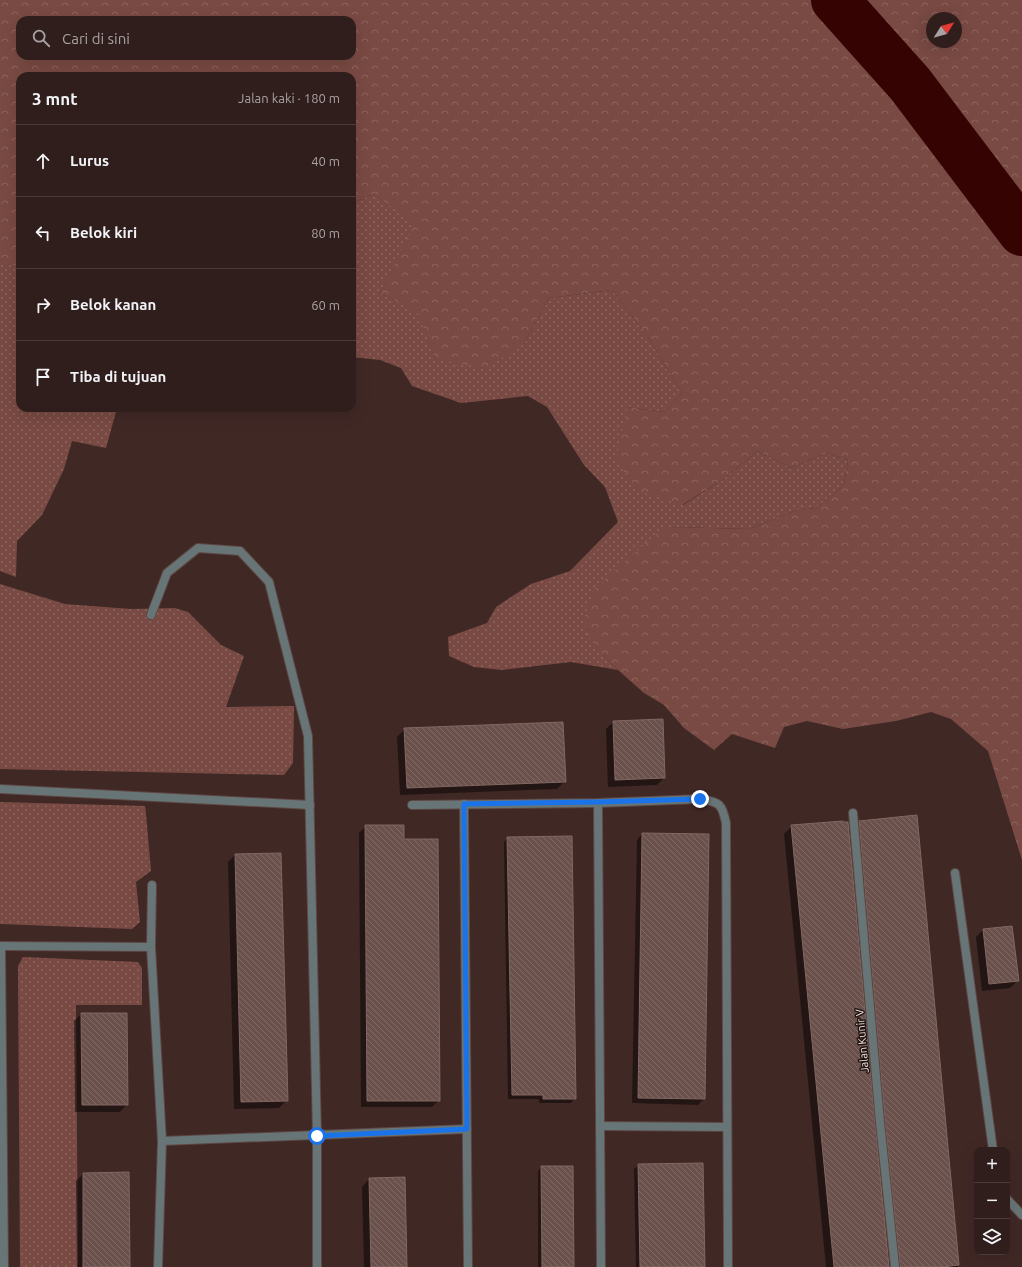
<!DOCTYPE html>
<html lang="id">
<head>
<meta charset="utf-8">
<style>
	body { margin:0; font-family:Ubuntu,sans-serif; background:#382725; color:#f1f3f6 }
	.controls { position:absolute; right:12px; bottom:12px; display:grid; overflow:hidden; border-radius:8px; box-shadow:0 4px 16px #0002 }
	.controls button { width:36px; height:36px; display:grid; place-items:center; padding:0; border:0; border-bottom:1px solid #4b3c3b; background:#301e1c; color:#f1f3f6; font:20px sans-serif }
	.compass { position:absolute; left:926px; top:12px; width:36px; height:36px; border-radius:50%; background:#301e1c; box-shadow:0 4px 16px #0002; rotate:53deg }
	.stop { position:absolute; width:12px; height:12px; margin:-9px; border:3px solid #1a73e8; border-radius:50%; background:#fff }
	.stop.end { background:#1a73e8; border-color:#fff; box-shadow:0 1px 4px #0008 }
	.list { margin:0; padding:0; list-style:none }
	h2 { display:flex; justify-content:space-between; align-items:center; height:52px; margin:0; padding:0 16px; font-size:17px }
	h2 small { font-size:13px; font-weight:400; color:#a8a2a3 }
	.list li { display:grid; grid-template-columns:26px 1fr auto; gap:12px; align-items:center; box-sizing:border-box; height:72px; padding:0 16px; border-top:1px solid #4b3c3b }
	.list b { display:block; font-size:15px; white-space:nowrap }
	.list em { font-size:13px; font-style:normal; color:#a8a2a3 }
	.icon { flex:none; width:22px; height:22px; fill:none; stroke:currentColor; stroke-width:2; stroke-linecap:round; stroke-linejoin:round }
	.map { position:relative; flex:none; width:1022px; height:1267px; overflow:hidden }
	.search { position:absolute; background:#301e1c; box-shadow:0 4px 16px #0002; left:16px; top:16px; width:340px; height:44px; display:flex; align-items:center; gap:10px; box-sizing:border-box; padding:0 14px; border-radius:12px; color:#a8a2a3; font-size:15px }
	.panel { position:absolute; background:#301e1c; box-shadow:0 4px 16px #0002; left:16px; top:72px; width:340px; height:340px; border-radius:12px }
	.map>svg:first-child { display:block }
	.grass { fill:url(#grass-dots) }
	.forest { fill:url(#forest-crowns); fill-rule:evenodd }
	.shadow { fill:#0007 }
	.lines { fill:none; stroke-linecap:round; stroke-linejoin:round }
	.river { stroke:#350302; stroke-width:48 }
	.building { fill:url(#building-back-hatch); stroke:#826762 }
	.minor-casing { stroke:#5d4643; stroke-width:10 }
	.minor { stroke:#687577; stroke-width:8 }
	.route { stroke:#1a73e8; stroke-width:5 }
	.labels { text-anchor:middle; stroke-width:3; stroke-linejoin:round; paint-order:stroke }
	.street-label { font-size:11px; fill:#f3e3e0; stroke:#1f1412 }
</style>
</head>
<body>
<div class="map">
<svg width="1022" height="1267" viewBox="0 0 1022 1267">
	<defs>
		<pattern id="grass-dots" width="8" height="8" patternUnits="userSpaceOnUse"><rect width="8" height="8" fill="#794a43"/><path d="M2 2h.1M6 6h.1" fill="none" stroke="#8c645e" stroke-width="1.8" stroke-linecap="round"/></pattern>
		<pattern id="forest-crowns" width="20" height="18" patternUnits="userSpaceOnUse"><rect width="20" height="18" fill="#794a43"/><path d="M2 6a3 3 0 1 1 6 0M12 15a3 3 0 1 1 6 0" fill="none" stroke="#8c645e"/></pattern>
		<pattern id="building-back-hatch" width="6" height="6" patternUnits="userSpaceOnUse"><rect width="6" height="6" fill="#6b514c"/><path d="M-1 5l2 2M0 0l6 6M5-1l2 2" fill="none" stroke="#816a66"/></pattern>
	</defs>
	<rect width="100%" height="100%" fill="#402825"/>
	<g class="grass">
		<polygon points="374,194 416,224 380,293 419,313 435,359 524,344 549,298 612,290 648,337 682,393 664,412 627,407 683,505 722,480 758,451 791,468 827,453 848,460 844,485 816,508 794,511 749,529 670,527 601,653 618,670 571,662 502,670 474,667 449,656 448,637 487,623 496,607 531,584 570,571 618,522 605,487 584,465 547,407 528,396 461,403 412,386 401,368 380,360 352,357 352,203"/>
		<polygon points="0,265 20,265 20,408 117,408 106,448 72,441 64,469 42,515 17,541 16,577 0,571"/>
		<polygon points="0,584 65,604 131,609 175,608 188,612 221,645 244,656 226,707 294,706 293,763 284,775 0,769"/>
		<polygon points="0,802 145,806 146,814 151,871 136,882 140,922 132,929 0,924"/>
		<polygon points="23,957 138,962 142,968 142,1005 76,1005 78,1267 20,1267 18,966"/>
	</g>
	<path class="forest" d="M0,0H1022V860L988,751L951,719L931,712L896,721L843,729L807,721L784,727L775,748L732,734L714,750L684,728L664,705L644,693L618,670L601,653L586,633L585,614L596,587L655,535L670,527L749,529L794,511L816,508L844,485L848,460L827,453L791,468L758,451L722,480L682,505L639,491L616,461L627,407L664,412L682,393L648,337L612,290L549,298L524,344L486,368L435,359L418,313L380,293L415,224L374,194L352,203V76H20V265H0ZM932,18H956V42H932ZM20,20H352V56H20Z"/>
	<g class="shadow">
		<polygon points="613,722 664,778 657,785 608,787 606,729"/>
		<polygon points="405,729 565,781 557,789 400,795 397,737"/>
		<polygon points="916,816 958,1267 893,1267 852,829 860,822"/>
		<polygon points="366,826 402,840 439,1100 432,1107 361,1107 359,833"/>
		<polygon points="792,826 874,1123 888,1267 826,1267 784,834"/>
		<polygon points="642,834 704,1099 698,1105 632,1103 637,840"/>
		<polygon points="508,838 575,1098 571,1103 539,1103 539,1099 508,1099 504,842"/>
		<polygon points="235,855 287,1100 279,1108 234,1109 228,862"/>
		<polygon points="983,930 1018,980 1010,988 982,991 976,937"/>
		<polygon points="81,1014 127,1104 120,1112 75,1112 74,1021"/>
		<polygon points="639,1165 705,1267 636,1267 634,1169"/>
		<polygon points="541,1167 573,1267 538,1267 538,1171"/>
		<polygon points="83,1174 129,1267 77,1267 76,1181"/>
		<polygon points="369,1179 406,1267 364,1267 362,1187"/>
	</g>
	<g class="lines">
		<polyline class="river" points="835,0 910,84 1022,232"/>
	</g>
	<g class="building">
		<polygon points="663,719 665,778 615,780 613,721"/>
		<polygon points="563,722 566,782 407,788 404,728"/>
		<polygon points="917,815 959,1265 943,1267 900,1267 885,1121 859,821"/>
		<polygon points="843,821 844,822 848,822 875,1122 889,1267 834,1267 791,825"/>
		<polygon points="365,825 404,825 404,839 438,839 440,1101 367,1101"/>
		<polygon points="642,833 709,834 705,1099 638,1098"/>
		<polygon points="572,836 576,1099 543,1099 543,1095 512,1095 507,837"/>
		<polygon points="281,853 288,1101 241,1102 235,854"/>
		<polygon points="1012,926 1019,981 989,984 983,929"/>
		<polygon points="81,1013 127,1013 128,1105 82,1105"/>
		<polygon points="703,1163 705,1267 640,1267 638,1164"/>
		<polygon points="541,1166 573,1166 574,1267 542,1267"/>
		<polygon points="129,1172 130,1267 83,1267 83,1173"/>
		<polygon points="405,1177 407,1267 371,1267 369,1178"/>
	</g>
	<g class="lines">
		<defs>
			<g id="minor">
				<polyline points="151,615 167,573 198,548 240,551 269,582 308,736 317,1135 317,1267"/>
				<polyline points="0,789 310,805"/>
				<polyline points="598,803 601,1267"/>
				<polyline points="464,804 468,1267"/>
				<path d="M412,805L598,803L700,799C720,802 722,804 726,823L728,1267"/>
				<polyline points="853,813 880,1122 895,1267"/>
				<polyline points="955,873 993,1150"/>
				<polyline points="0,946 151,947 162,1141 158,1267"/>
				<polyline points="1,946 4,1267"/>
				<polyline points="151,947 152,885"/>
				<polyline points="600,1126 727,1127"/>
				<polyline points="162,1141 467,1129"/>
				<polyline points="1007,1199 1022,1215"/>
			</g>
		</defs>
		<use href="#minor" class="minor-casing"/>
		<use href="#minor" class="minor"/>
	</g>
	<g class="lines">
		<polyline class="route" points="317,1136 467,1129 464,804 598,802 700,799"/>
	</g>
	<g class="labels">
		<g class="street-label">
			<text transform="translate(862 1041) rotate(-95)" y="4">Jalan Kunir V</text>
		</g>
	</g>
</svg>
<div class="controls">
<button>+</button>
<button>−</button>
<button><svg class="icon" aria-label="layers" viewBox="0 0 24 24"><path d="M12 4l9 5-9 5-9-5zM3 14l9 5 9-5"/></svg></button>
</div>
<svg class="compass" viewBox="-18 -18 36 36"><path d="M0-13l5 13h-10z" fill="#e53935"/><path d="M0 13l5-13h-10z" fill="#a8a2a3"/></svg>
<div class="stop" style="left:317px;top:1136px"></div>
<div class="stop end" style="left:700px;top:799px"></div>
<div class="search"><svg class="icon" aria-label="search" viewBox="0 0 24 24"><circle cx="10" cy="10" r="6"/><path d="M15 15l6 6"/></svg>Cari di sini</div>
<section class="panel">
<h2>3 mnt<small>Jalan kaki · 180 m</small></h2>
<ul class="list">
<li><svg class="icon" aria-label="ahead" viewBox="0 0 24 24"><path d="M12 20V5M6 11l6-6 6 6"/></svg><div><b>Lurus</b></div><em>40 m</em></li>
<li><svg class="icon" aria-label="left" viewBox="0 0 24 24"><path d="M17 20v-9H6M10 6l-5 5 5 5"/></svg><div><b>Belok kiri</b></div><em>80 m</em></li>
<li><svg class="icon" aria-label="right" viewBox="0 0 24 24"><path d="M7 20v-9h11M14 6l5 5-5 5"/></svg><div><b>Belok kanan</b></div><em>60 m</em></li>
<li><svg class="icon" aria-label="arrive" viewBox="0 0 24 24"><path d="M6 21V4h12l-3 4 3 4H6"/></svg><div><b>Tiba di tujuan</b></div></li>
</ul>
</section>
</div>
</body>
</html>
